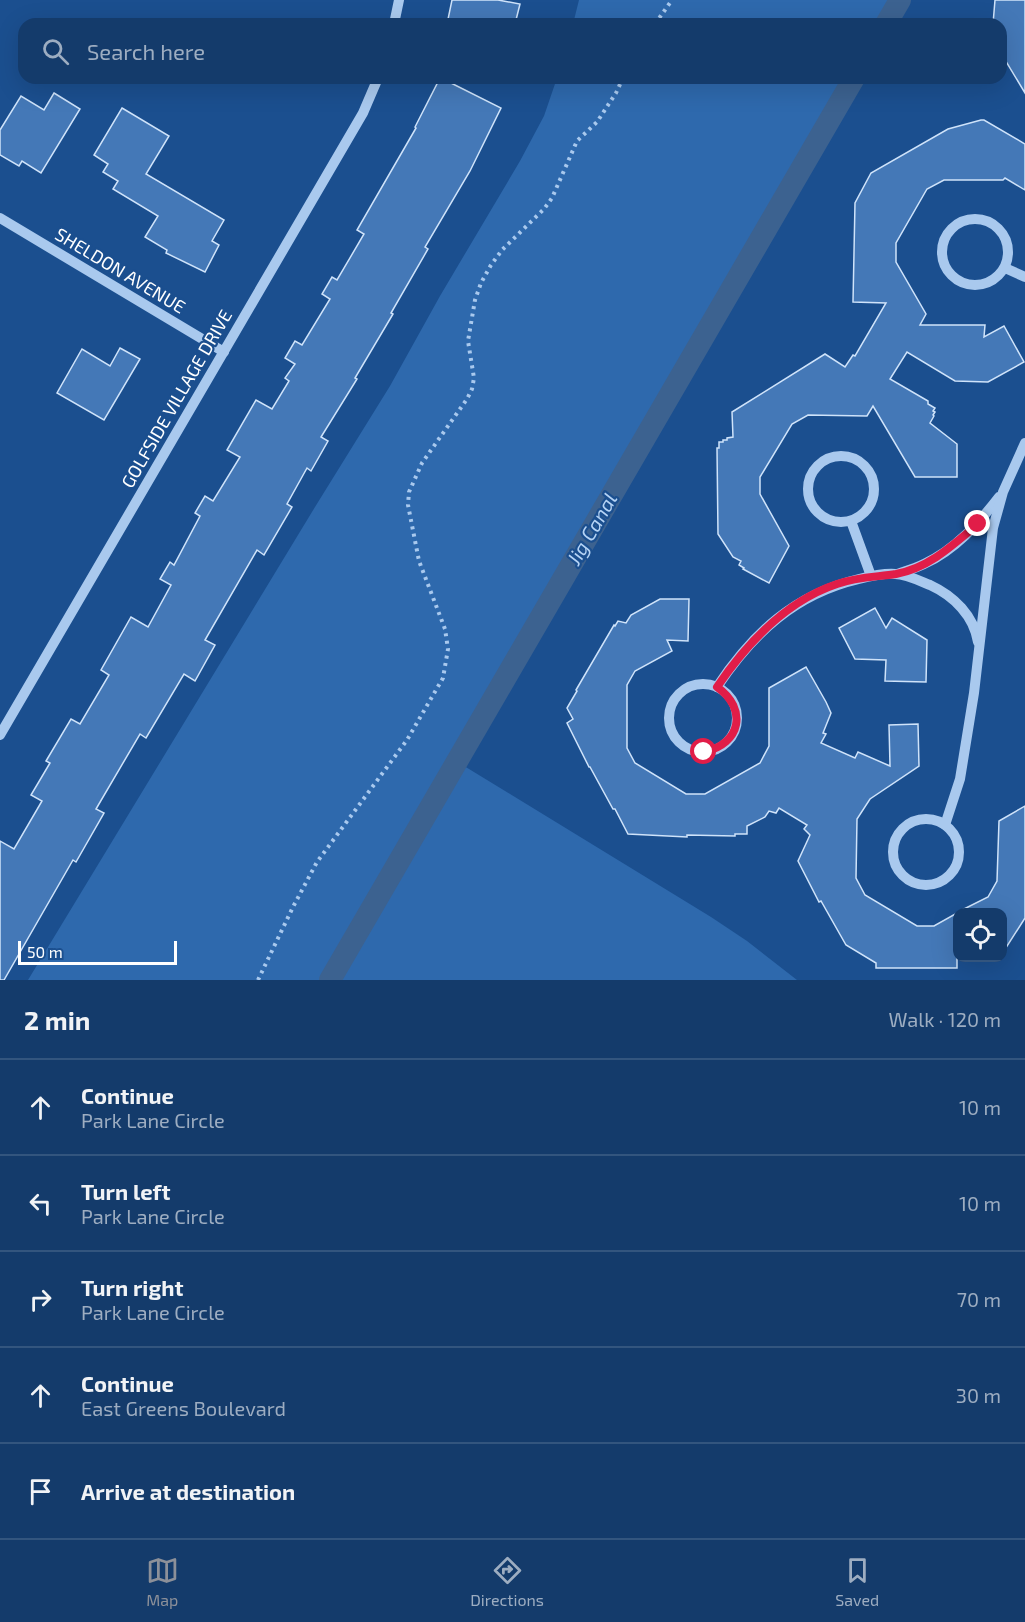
<!DOCTYPE html>
<html lang="en">
<head>
<meta charset="utf-8">
<style>
	body { margin:0; font-family:"Exo 2",sans-serif; background:#214673; color:#f1f3f6 }
	.controls { position:absolute; right:18px; bottom:18px; display:grid; overflow:hidden; border-radius:12px; box-shadow:0 6px 24px #0002 }
	.controls button { width:54px; height:54px; display:grid; place-items:center; padding:0; border:0; border-bottom:2px solid #33557e; background:#143b6b; color:#f1f3f6; font:30px sans-serif }
	.scale { position:absolute; left:18px; bottom:15px; width:159px; box-sizing:border-box; padding-left:6px; border:3px solid #fff; border-top:0; font-size:16px; line-height:21px; white-space:nowrap; color:#fff; -webkit-text-stroke:4px #1b4f8f; paint-order:stroke }
	.stop { position:absolute; width:18px; height:18px; margin:-14px; border:4px solid #e11d48; border-radius:50%; background:#fff }
	.stop.end { background:#e11d48; border-color:#fff; box-shadow:0 2px 6px #0008 }
	.list { margin:0; padding:0; list-style:none }
	h2 { display:flex; justify-content:space-between; align-items:center; height:78px; margin:0; padding:0 24px; font-size:26px }
	h2 small { font-size:20px; font-weight:400; color:#9dadc1 }
	.list li { display:grid; grid-template-columns:39px 1fr auto; gap:18px; align-items:center; box-sizing:border-box; height:96px; padding:0 24px; border-top:2px solid #33557e }
	.list b { display:block; font-size:22px; white-space:nowrap }
	.list p { margin:0; font-size:20px; white-space:nowrap; color:#9dadc1 }
	.list em { font-size:20px; font-style:normal; color:#9dadc1 }
	.icon { flex:none; width:33px; height:33px; fill:none; stroke:currentColor; stroke-width:2; stroke-linecap:round; stroke-linejoin:round }
	.map { position:relative; flex:none; width:1025px; height:980px; overflow:hidden }
	.search { position:absolute; background:#143b6b; box-shadow:0 6px 24px #0002; left:18px; right:18px; top:18px; height:66px; display:flex; align-items:center; gap:15px; box-sizing:border-box; padding:0 21px; border-radius:18px; color:#9dadc1; font-size:22px }
	.sheet { height:558px; background:#143b6b }
	nav { display:flex; justify-content:space-around; align-items:center; box-sizing:border-box; height:84px; border-top:2px solid #33557e; background:#143b6b; font-size:16px; color:#9dadc1 }
	nav a { display:grid; justify-items:center; gap:3px }
	nav .on { color:#8c9099 }
	.map>svg:first-child { display:block }
	.green { fill:#2e69ad }
	.lines { fill:none; stroke-linecap:round; stroke-linejoin:round }
	.canal { stroke:#3c6290; stroke-width:22 }
	.building { fill:#4478b7; stroke:#cfe3fa; stroke-width:1.5 }
	.path { stroke:#a9c9ee; stroke-width:4; stroke-dasharray:3 4.5; stroke-linecap:butt }
	.minor { stroke:#a9c9ee; stroke-width:10 }
	.route { stroke:#e11d48; stroke-width:8 }
	.labels { text-anchor:middle; stroke-width:4.5; stroke-linejoin:round; paint-order:stroke }
	.street-label { font-size:18px; fill:#fff; stroke:#1b4f8f }
	.water-label { font-size:20px; font-style:italic; fill:#b5d3f5; stroke:#1b4f8f }
</style>
</head>
<body>
<div class="map">
<svg width="1025" height="980" viewBox="0 0 1025 980">
	<rect width="100%" height="100%" fill="#1b4f8f"/>
	<g class="green">
		<polygon points="579,0 907,0 891,24 573,24"/>
		<polygon points="557,78 858,78 451,758 711,917 747,941 797,980 28,980 315,507 390,386 440,296 520,161 544,116"/>
	</g>
	<g class="lines">
		<g class="canal">
			<polyline points="886,24 900,0"/>
			<polyline points="330,980 854,78"/>
		</g>
	</g>
	<g class="building">
		<polygon points="452,0 498,0 520,4 515,24 447,24"/>
		<polygon points="995,0 1025,0 1025,93 1004,58 1001,57 1001,24 993,24"/>
		<polygon points="443,79 501,108 470,171 425,247 428,249 391,313 393,314 355,378 357,379 321,437 328,441 311,471 307,468 287,504 292,507 264,555 257,550 205,640 215,645 195,681 184,674 146,738 140,734 96,809 104,813 76,862 73,860 4,980 0,980 0,841 14,849 42,801 31,795 50,763 46,761 71,719 80,724 109,675 101,670 131,617 148,627 171,585 160,579 170,562 174,565 200,516 195,513 205,496 213,501 240,457 227,450 256,400 272,409 289,381 285,378 295,364 285,358 295,341 302,345 330,299 322,294 332,277 337,280 364,234 357,230 416,128 415,127 439,80 442,81"/>
		<polygon points="54,93 80,109 41,173 22,161 19,166 0,155 0,130 21,96 44,110"/>
		<polygon points="122,108 169,136 146,174 224,220 212,241 219,245 205,272 166,253 167,250 145,237 158,216 113,189 118,181 103,172 108,164 94,155"/>
		<polygon points="981,120 984,120 1025,144 1025,190 1005,178 1003,180 944,180 927,189 896,243 896,262 926,314 920,325 985,325 984,337 1004,326 1024,362 988,382 955,381 907,352 890,379 928,401 928,404 935,408 933,411 935,412 933,415 934,416 930,423 957,444 957,477 915,477 873,406 867,416 808,415 792,424 760,477 760,494 789,546 769,583 743,569 744,568 739,565 741,561 733,557 718,534 717,448 719,448 719,442 723,442 723,440 727,440 727,438 733,437 732,412 825,354 845,367 853,355 855,356 886,303 853,302 855,203 871,173 948,129"/>
		<polygon points="120,348 140,359 104,420 57,393 82,349 110,366"/>
		<polygon points="660,599 689,599 688,641 667,640 672,651 635,671 627,685 627,748 635,763 686,794 705,794 760,763 769,746 769,688 806,667 826,702 831,713 823,733 826,734 821,743 855,758 858,752 890,766 889,725 918,724 919,766 870,799 857,819 856,878 865,895 917,926 934,926 957,913 957,968 876,968 876,963 846,945 821,901 819,902 798,861 810,835 804,829 807,825 779,808 776,813 769,811 765,817 747,826 747,834 735,834 735,836 687,835 687,837 628,834 615,809 613,809 590,767 589,767 567,723 573,719 567,708 577,691 576,690 614,625 615,626 618,621 626,623 631,615"/>
		<polygon points="875,608 886,628 892,618 927,640 926,682 885,681 886,660 855,659 839,628"/>
		<polygon points="1025,806 1025,918 1002,954 1002,912 958,912 988,897 997,881 999,821"/>
	</g>
	<g class="lines">
		<g class="path">
			<polyline points="655,24 672,0"/>
			<polyline points="258,980 293,907 317,862 407,740 443,678 448,649 445,629 419,561 408,505 409,492 422,463 467,399 472,389 474,378 468,341 475,300 481,283 491,265 502,250 544,209 552,198 577,141 597,122 616,93 623,78"/>
		</g>
		<g class="minor">
			<polyline points="394,24 399,0"/>
			<polyline points="0,218 224,352"/>
			<circle cx="975" cy="252" r="33"/>
			<polyline points="1005,268 1025,277"/>
			<circle cx="841" cy="489" r="33"/>
			<polyline points="851,521 871,576"/>
			<path d="M897,574C906,571 916,568 924,564C955,550 979,523 999,497"/>
			<circle cx="703" cy="718" r="34"/>
			<path d="M717,687C753,633 795,594 859,579C871,576 883,573 895,574C906,574 920,581 930,585C954,596 974,616 978,642"/>
			<polyline points="0,735 363,113 378,78"/>
			<circle cx="926" cy="852" r="33"/>
			<polyline points="945,825 960,779 974,693 993,528 1003,492 1025,443"/>
		</g>
	</g>
	<g class="lines">
		<path class="route" d="M704,752C741,744 748,709 717,687C747,643 786,601 837,584C857,577 876,577 896,574C929,568 953,545 978,524"/>
	</g>
	<g class="labels">
		<g class="street-label">
			<text transform="translate(120 271) rotate(31)" y="6">SHELDON AVENUE</text>
			<text transform="translate(177 399) rotate(-60)" y="6">GOLFSIDE VILLAGE DRIVE</text>
		</g>
		<g class="water-label">
			<text transform="translate(592 529) rotate(-60)" y="7">Jig Canal</text>
		</g>
	</g>
</svg>
<div class="controls">
<button><svg class="icon" aria-label="locate" viewBox="0 0 24 24"><circle cx="12" cy="12" r="6"/><path d="M12 2v4M12 18v4M2 12h4M18 12h4"/></svg></button>
</div>
<div class="scale">50 m</div>
<div class="stop" style="left:704px;top:752px"></div>
<div class="stop end" style="left:978px;top:524px"></div>
<div class="search"><svg class="icon" aria-label="search" viewBox="0 0 24 24"><circle cx="10" cy="10" r="6"/><path d="M15 15l6 6"/></svg>Search here</div>
</div>
<section class="sheet">
<h2>2 min<small>Walk · 120 m</small></h2>
<ul class="list">
<li><svg class="icon" aria-label="ahead" viewBox="0 0 24 24"><path d="M12 20V5M6 11l6-6 6 6"/></svg><div><b>Continue</b><p>Park Lane Circle</p></div><em>10 m</em></li>
<li><svg class="icon" aria-label="left" viewBox="0 0 24 24"><path d="M17 20v-9H6M10 6l-5 5 5 5"/></svg><div><b>Turn left</b><p>Park Lane Circle</p></div><em>10 m</em></li>
<li><svg class="icon" aria-label="right" viewBox="0 0 24 24"><path d="M7 20v-9h11M14 6l5 5-5 5"/></svg><div><b>Turn right</b><p>Park Lane Circle</p></div><em>70 m</em></li>
<li><svg class="icon" aria-label="ahead" viewBox="0 0 24 24"><path d="M12 20V5M6 11l6-6 6 6"/></svg><div><b>Continue</b><p>East Greens Boulevard</p></div><em>30 m</em></li>
<li><svg class="icon" aria-label="arrive" viewBox="0 0 24 24"><path d="M6 21V4h12l-3 4 3 4H6"/></svg><div><b>Arrive at destination</b></div></li>
</ul>
</section>
<nav>
<a class="on"><svg class="icon" aria-label="map" viewBox="0 0 24 24"><path d="M3 6l6-2 6 2 6-2v14l-6 2-6-2-6 2zM9 4v14M15 6v14"/></svg>Map</a>
<a><svg class="icon" aria-label="directions" viewBox="0 0 24 24"><path d="M12 3l9 9-9 9-9-9zM9 14v-3h6M13 9l2 2-2 2"/></svg>Directions</a>
<a><svg class="icon" aria-label="saved" viewBox="0 0 24 24"><path d="M7 4h10v16l-5-4-5 4z"/></svg>Saved</a>
</nav>
</body>
</html>
